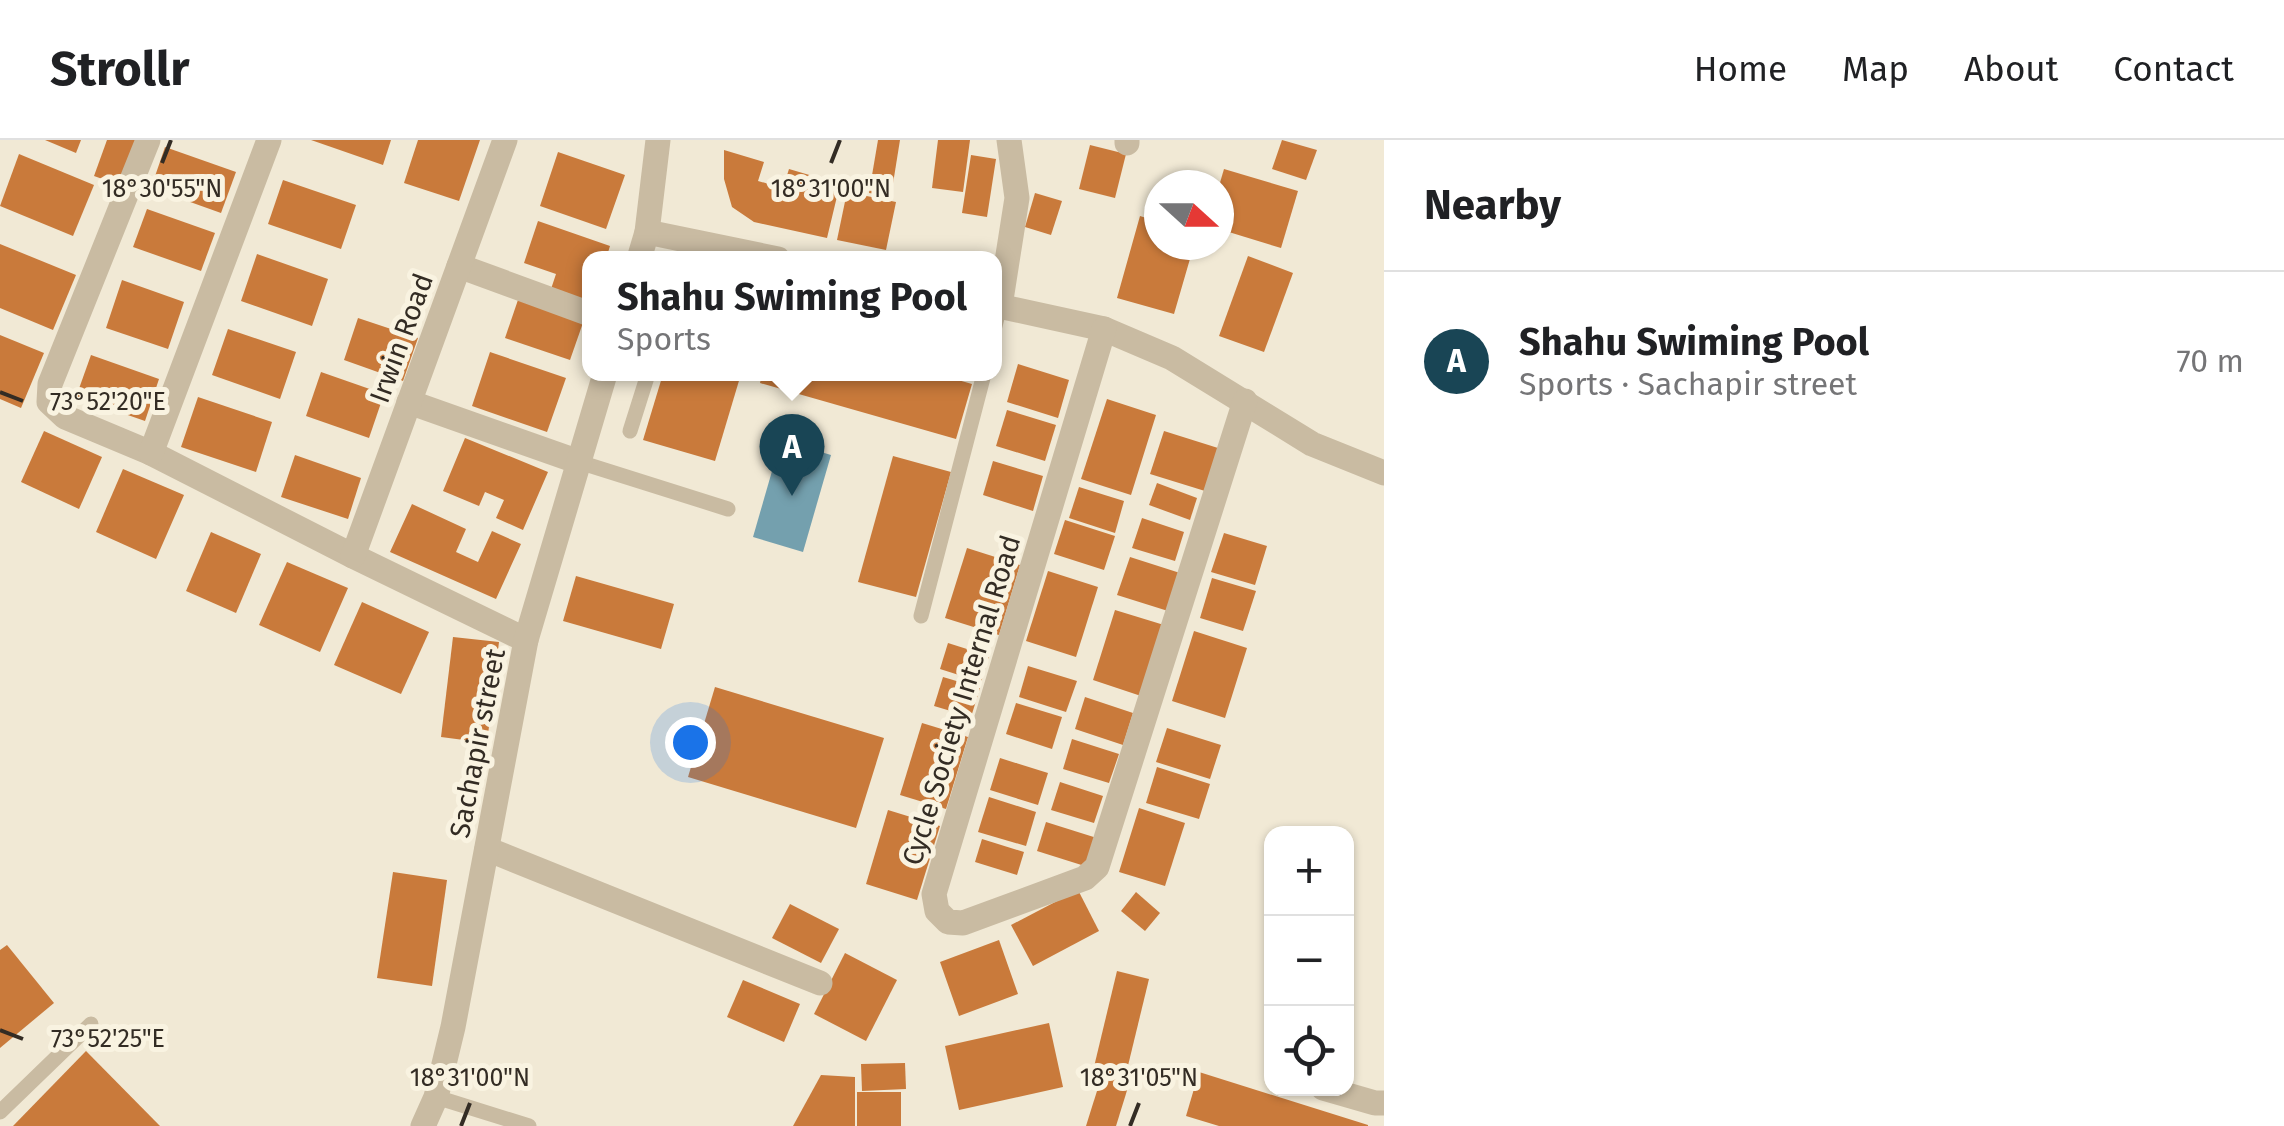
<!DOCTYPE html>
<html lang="en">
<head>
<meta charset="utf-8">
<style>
	body { margin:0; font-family:"Fira Sans",sans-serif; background:#f2f2f2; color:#202124 }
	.controls { position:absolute; right:30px; bottom:30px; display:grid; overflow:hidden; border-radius:20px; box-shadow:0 2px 8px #0004 }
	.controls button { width:90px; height:90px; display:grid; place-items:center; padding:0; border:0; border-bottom:2px solid #e0e0e0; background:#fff; color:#202124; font:50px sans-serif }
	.compass { position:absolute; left:1144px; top:30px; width:90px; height:90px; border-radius:50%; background:#fff; box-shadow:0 2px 8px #0004; rotate:111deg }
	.you { position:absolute; left:690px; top:602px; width:35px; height:35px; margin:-25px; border:8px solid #fff; border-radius:50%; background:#1a73e8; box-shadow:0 0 0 15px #1a73e833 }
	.badge { display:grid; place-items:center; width:65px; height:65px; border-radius:50%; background:#194555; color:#fff; font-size:32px; font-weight:700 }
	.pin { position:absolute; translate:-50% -82px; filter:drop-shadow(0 2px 5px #0008) }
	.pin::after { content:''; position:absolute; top:52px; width:35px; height:30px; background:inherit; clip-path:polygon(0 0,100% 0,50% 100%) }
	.popup { position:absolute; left:582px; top:111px; width:420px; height:130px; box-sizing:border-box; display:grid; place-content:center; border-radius:20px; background:#fff; filter:drop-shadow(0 2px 8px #0005); font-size:32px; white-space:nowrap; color:#757577 }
	.popup b { font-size:38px; color:#202124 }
	.popup::after { content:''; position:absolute; left:50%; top:100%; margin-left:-20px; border:20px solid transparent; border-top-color:#fff }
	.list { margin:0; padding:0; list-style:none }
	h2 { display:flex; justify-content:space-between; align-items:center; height:130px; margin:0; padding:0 40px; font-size:42px }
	h2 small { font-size:32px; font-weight:400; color:#757577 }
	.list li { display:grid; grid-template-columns:65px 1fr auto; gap:30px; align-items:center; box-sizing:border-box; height:180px; padding:0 40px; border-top:2px solid #e0e0e0 }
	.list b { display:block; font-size:38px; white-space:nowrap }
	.list p { margin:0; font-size:32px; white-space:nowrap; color:#757577 }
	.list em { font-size:32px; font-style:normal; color:#757577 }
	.icon { flex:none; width:55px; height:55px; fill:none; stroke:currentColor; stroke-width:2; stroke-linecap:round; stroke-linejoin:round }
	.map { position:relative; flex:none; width:1384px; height:986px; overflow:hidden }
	header { display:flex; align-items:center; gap:60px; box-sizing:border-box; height:140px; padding:0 50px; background:#fff; border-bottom:2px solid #e0e0e0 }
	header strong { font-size:48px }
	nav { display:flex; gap:55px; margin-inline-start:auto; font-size:35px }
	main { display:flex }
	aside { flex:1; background:#fff }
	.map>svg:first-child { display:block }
	.water { fill:#74a0ae }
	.building { fill:#c97a3b }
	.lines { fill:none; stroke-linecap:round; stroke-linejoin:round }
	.service { stroke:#c9bba2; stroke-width:15 }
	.minor { stroke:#c9bba2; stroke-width:25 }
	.tertiary { stroke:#c9bba2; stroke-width:25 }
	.ticks { fill:none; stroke:#332c24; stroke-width:4 }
	.labels { text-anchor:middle; stroke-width:10; stroke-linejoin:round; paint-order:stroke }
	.street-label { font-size:28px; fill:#332c24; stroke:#f9f3e1 }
	.ticks-label { font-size:25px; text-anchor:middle; fill:#332c24; stroke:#f9f3e1; stroke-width:10; stroke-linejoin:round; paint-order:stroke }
</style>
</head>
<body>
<header>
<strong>Strollr</strong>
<nav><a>Home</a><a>Map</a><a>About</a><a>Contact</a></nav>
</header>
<main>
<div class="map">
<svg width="1384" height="986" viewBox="0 0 1384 986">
	<rect width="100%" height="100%" fill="#f1e9d5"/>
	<polygon class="water" points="781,300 831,315 803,412 753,397"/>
	<g class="building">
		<polygon points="45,0 81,0 76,13"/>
		<polygon points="107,0 142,0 125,47 94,36"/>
		<polygon points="311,0 391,0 383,25"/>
		<polygon points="418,0 480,0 459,61 404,43"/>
		<polygon points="878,0 900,0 891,56 869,53"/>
		<polygon points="938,0 970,0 963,52 932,48"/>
		<polygon points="1282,0 1317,10 1306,40 1272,29"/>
		<polygon points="1090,5 1126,14 1115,58 1079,49"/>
		<polygon points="165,7 236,32 221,73 151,48"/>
		<polygon points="724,10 764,22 758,41 783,48 789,29 840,44 827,98 754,82 732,67 724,39"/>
		<polygon points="558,12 625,35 606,89 540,66"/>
		<polygon points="19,14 94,45 73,96 0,66"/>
		<polygon points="971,15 996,19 987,77 962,73"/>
		<polygon points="1224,29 1298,51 1281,108 1219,89 1219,46"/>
		<polygon points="283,40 356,65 341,109 268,84"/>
		<polygon points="847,52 896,62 886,110 837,100"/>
		<polygon points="1035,53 1062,61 1051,95 1025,87"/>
		<polygon points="147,69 215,93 201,131 133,107"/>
		<polygon points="1140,76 1159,82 1159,105 1194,105 1174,174 1117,158"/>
		<polygon points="538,81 610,106 606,119 590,119 590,167 549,155 556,134 524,123"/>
		<polygon points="0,104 76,135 53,190 0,168"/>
		<polygon points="257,114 328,139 312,186 241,161"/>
		<polygon points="1248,116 1293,133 1264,212 1219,196"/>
		<polygon points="122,140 184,162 168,209 106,188"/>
		<polygon points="520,154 585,177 570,220 505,198"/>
		<polygon points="358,178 418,198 403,241 344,220"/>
		<polygon points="228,189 296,212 280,259 212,235"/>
		<polygon points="0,195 44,213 21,268 0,259"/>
		<polygon points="490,212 566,238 547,292 472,266"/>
		<polygon points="91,215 159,239 145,281 76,257"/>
		<polygon points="1018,224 1069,240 1058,278 1007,262"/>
		<polygon points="321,232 384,254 369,298 306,276"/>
		<polygon points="663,234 741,234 715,321 643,300"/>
		<polygon points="762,234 937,234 972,244 956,299 760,243"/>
		<polygon points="198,257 272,282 256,332 181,307"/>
		<polygon points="1107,259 1156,275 1131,355 1081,339"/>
		<polygon points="1007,270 1056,285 1045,321 996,306"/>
		<polygon points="44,291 102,317 79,369 21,342"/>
		<polygon points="1164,291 1218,308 1205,351 1150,334"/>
		<polygon points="465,298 548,332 523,390 496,378 504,360 485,352 479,366 443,351"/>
		<polygon points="295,315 361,338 348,379 281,357"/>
		<polygon points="893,316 951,332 916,457 858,442"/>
		<polygon points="993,321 1043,336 1033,371 983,355"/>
		<polygon points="123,329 184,355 156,419 96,392"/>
		<polygon points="1157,343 1197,358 1190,380 1149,365"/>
		<polygon points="1079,347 1124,361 1115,393 1069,378"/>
		<polygon points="412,364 466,389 456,412 478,422 492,391 521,404 496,459 390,412"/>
		<polygon points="1142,378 1184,392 1175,421 1132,408"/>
		<polygon points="1065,380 1115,396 1104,430 1054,414"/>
		<polygon points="211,392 261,414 236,473 186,451"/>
		<polygon points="1224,393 1267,406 1255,445 1211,432"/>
		<polygon points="967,408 1020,425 999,495 945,478"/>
		<polygon points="1130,417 1180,433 1168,471 1117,455"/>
		<polygon points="287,422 348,448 320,512 259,485"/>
		<polygon points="1048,431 1098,447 1076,517 1026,501"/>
		<polygon points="576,436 674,464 661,509 563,481"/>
		<polygon points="1212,438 1256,451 1243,491 1200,478"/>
		<polygon points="362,462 429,492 401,554 334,525"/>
		<polygon points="1115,470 1164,485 1141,556 1093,540"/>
		<polygon points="1194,491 1247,508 1225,578 1172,561"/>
		<polygon points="453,497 499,502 487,603 441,597"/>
		<polygon points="948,503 989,516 981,542 940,529"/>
		<polygon points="1028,526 1077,541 1066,572 1019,557"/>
		<polygon points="943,537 980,548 971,577 934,566"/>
		<polygon points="715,547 884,598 856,688 688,637"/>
		<polygon points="1085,557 1133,573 1123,605 1075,589"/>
		<polygon points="1016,563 1062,577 1052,609 1006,594"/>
		<polygon points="922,583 968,597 946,669 900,655"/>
		<polygon points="1167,588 1221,605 1210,639 1156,622"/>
		<polygon points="1072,599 1119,614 1109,643 1063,629"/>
		<polygon points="1000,618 1048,633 1038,665 990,650"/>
		<polygon points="1157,627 1210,644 1199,679 1146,663"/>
		<polygon points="1060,642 1103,656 1094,683 1051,670"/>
		<polygon points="989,657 1036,672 1026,706 978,692"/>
		<polygon points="1139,668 1185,683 1165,746 1119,732"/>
		<polygon points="888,670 940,686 917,760 866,744"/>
		<polygon points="1046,682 1100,699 1091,728 1037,711"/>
		<polygon points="982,699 1024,712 1017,735 975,722"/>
		<polygon points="393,732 447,740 432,846 377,838"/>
		<polygon points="1078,750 1099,791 1033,826 1011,785"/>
		<polygon points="1136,752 1160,773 1145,791 1121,771"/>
		<polygon points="790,764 839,789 821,823 772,798"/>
		<polygon points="999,800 1018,854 959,876 940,822"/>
		<polygon points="7,805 54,863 0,908 0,810"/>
		<polygon points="845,813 897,840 866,901 814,874"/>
		<polygon points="1117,831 1149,839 1125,938 1093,931"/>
		<polygon points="743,840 800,864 784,902 727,877"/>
		<polygon points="1049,883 1063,947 959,970 945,906"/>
		<polygon points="86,911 160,986 13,986"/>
		<polygon points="905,923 906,949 862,951 861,924"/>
		<polygon points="1199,932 1368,985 1368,986 1219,986 1186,976"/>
		<polygon points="821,935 855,937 855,986 793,986"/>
		<polygon points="1102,935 1129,944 1116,986 1086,986"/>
		<rect x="857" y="952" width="44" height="34"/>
	</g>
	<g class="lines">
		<g class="service">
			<polyline points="994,190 1000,166"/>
			<polyline points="630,291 648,234"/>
			<polyline points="579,322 728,369"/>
			<polyline points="921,476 984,234"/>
			<polyline points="436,957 529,986"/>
			<polyline points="0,972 91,884"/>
		</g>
		<g class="minor">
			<polyline points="148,0 50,244 49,262 65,277 151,313 353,416 526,500"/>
			<polyline points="1127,3 1127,0"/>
			<polyline points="647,92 778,119"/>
			<polyline points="459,126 590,174"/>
			<polyline points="994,165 1104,189 1172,218 1312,304 1384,333"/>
			<polyline points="1000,166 1017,58 1009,0"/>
			<polyline points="1104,189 934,754 937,771 948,782 963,783 1085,738 1097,727 1245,261"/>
			<polyline points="409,262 579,322"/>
			<polyline points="151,313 269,0"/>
			<polyline points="353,416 505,0"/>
			<polyline points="487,709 820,843"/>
			<polyline points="1323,948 1375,963 1384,963"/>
		</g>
		<g class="tertiary">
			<polyline points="639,119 647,92 658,0"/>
			<polyline points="423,986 436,957 453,887 526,500 605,234"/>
		</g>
	</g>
	<path class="ticks" d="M162,23L171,0M831,23L840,0M0,252L23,261M0,890L23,899M461,986L470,963M1130,986L1139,963"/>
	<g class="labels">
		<g class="street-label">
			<text transform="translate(401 198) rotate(-70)" y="10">Irwin Road</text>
			<text transform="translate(961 560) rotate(-73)" y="10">Cycle Society Internal Road</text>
			<text transform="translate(477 603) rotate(-79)" y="10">Sachapir street</text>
		</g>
	</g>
	<g class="ticks-label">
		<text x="162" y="57">18°30'55"N</text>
		<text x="831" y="57">18°31'00"N</text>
		<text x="108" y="270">73°52'20"E</text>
		<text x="108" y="907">73°52'25"E</text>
		<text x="470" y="946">18°31'00"N</text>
		<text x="1139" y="946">18°31'05"N</text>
	</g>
</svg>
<div class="controls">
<button>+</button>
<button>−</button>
<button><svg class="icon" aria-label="locate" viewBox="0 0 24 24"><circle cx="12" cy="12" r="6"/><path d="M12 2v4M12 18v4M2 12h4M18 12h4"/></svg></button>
</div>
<svg class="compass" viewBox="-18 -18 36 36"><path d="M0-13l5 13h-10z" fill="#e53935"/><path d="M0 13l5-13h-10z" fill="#757577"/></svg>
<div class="you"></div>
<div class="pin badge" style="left:792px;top:356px">A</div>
<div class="popup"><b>Shahu Swiming Pool</b>Sports</div>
</div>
<aside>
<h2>Nearby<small></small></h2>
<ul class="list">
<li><span class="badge">A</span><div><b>Shahu Swiming Pool</b><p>Sports · Sachapir street</p></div><em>70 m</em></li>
</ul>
</aside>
</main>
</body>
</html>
